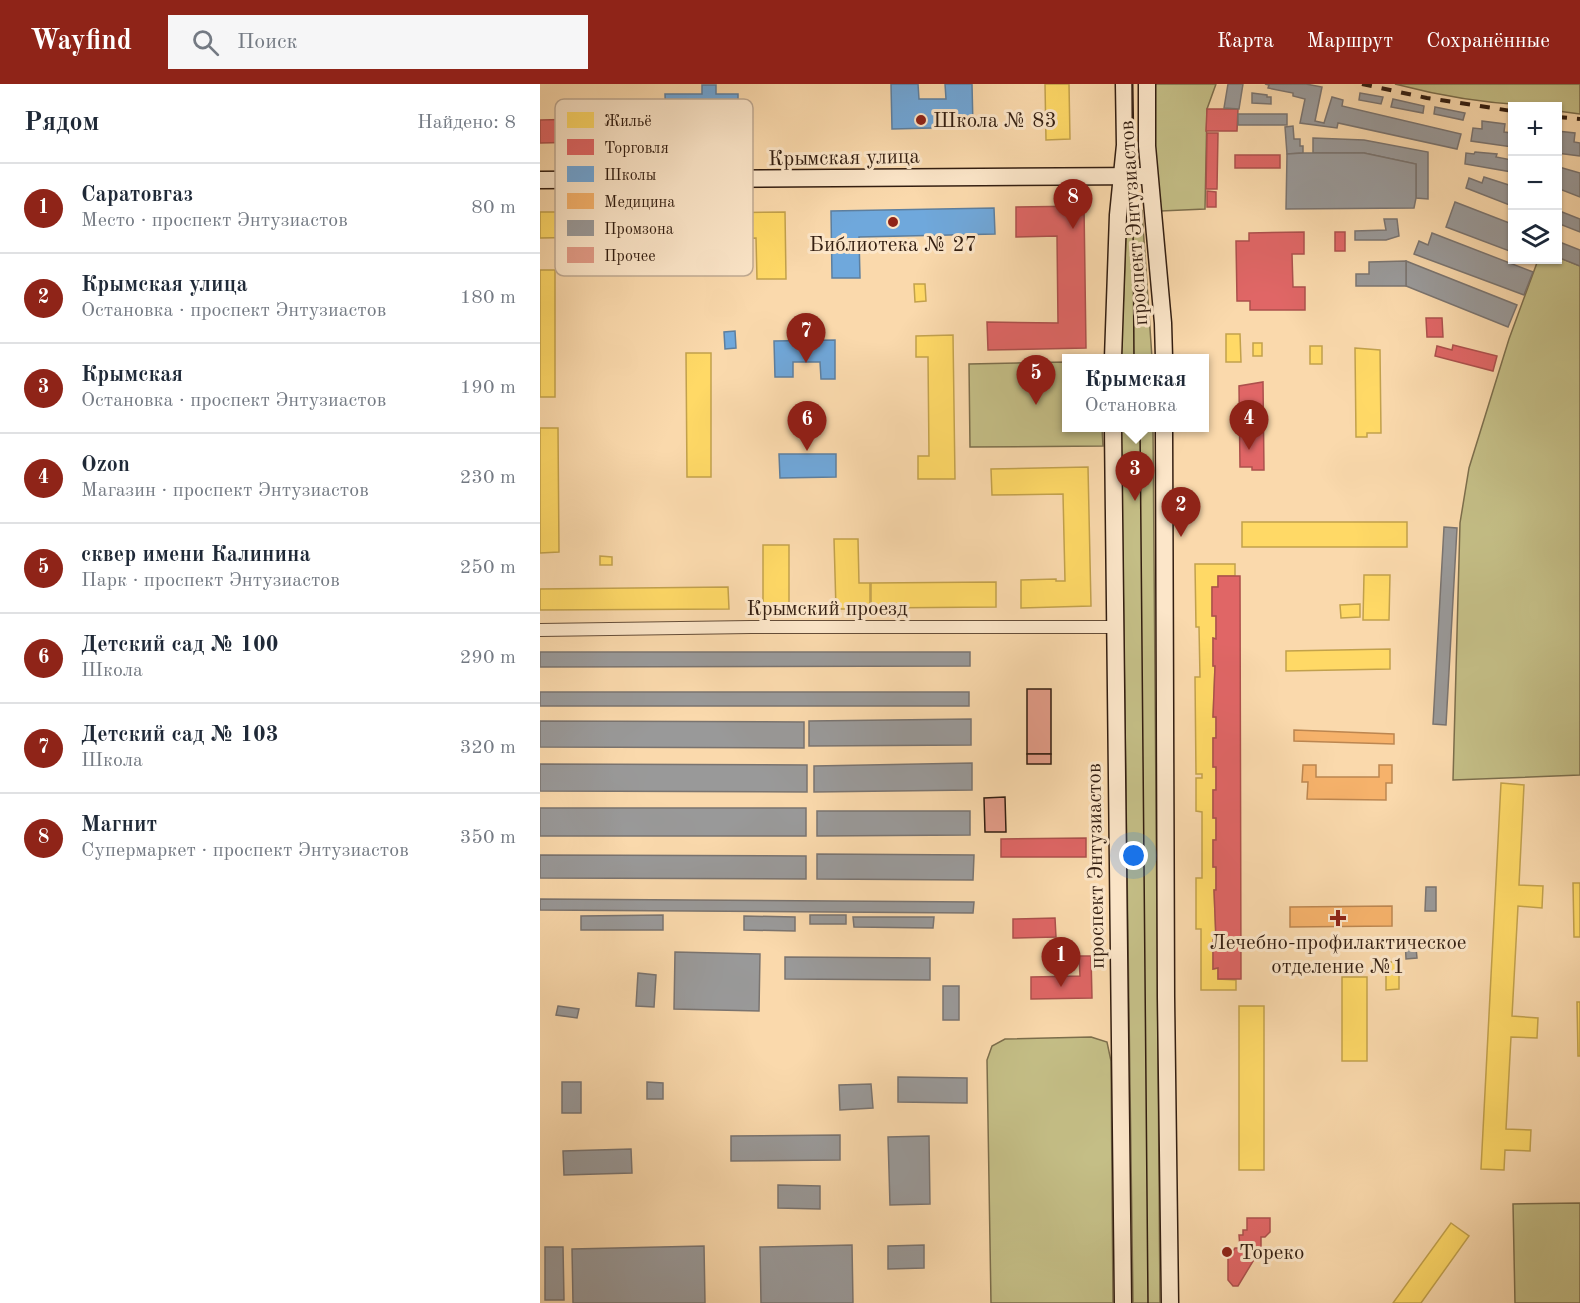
<!DOCTYPE html>
<html lang="ru">
<head>
<meta charset="utf-8">
<style>
	body { margin:0; font-family:"Old Standard TT",serif; background:#f6f6f7; color:#1f2937 }
	.controls { position:absolute; right:18px; top:18px; display:grid; overflow:hidden; border-radius:0px; box-shadow:0 2px 4px #0004 }
	.controls button { width:54px; height:54px; display:grid; place-items:center; padding:0; border:0; border-bottom:2px solid #e0e1e3; background:#fff; color:#1f2937; font:30px sans-serif }
	.you { position:absolute; left:594px; top:772px; width:21px; height:21px; margin:-15px; border:4px solid #fff; border-radius:50%; background:#1a73e8; box-shadow:0 0 0 9px #1a73e833 }
	.badge { display:grid; place-items:center; width:39px; height:39px; border-radius:50%; background:#8f2418; color:#fff; font-size:20px; font-weight:700 }
	.pin { position:absolute; translate:-50% -50px; filter:drop-shadow(0 2px 3px #0008) }
	.pin::after { content:''; position:absolute; top:32px; width:21px; height:18px; background:inherit; clip-path:polygon(0 0,100% 0,50% 100%) }
	.popup { position:absolute; left:522px; top:270px; width:147px; height:78px; box-sizing:border-box; display:grid; place-content:center; border-radius:0px; background:#fff; filter:drop-shadow(0 2px 4px #0005); font-size:20px; white-space:nowrap; color:#747a83 }
	.popup b { font-size:22px; color:#1f2937 }
	.popup::after { content:''; position:absolute; left:50%; top:100%; margin-left:-12px; border:12px solid transparent; border-top-color:#fff }
	.list { margin:0; padding:0; list-style:none }
	h2 { display:flex; justify-content:space-between; align-items:center; height:78px; margin:0; padding:0 24px; font-size:26px }
	h2 small { font-size:20px; font-weight:400; color:#747a83 }
	.list li { display:grid; grid-template-columns:39px 1fr auto; gap:18px; align-items:center; box-sizing:border-box; height:90px; padding:0 24px; border-top:2px solid #e0e1e3 }
	.list b { display:block; font-size:22px; white-space:nowrap }
	.list p { margin:0; font-size:20px; white-space:nowrap; color:#747a83 }
	.list em { font-size:20px; font-style:normal; color:#747a83 }
	.icon { flex:none; width:33px; height:33px; fill:none; stroke:currentColor; stroke-width:2; stroke-linecap:round; stroke-linejoin:round }
	.map { position:relative; flex:none; width:1040px; height:1219px; overflow:hidden }
	header { display:flex; align-items:center; gap:36px; box-sizing:border-box; height:84px; padding:0 30px; background:#8f2418; color:#fff }
	header strong { font-size:28px }
	nav { display:flex; gap:33px; margin-inline-start:auto; font-size:21px }
	.search { width:420px; height:54px; background:#f6f6f7; display:flex; align-items:center; gap:15px; box-sizing:border-box; padding:0 21px; border-radius:0px; color:#747a83; font-size:22px }
	main { display:flex }
	aside { flex:1; background:#fff }
	.map>svg:first-child { display:block }
	.green { fill:#c4be86; stroke:#7c6e4c; stroke-width:1.5 }
	.homes { fill:#ffd966; stroke:#c2a14c; stroke-width:1.5 }
	.shops { fill:#e06666; stroke:#ac504c; stroke-width:1.5 }
	.schools { fill:#6fa8dc; stroke:#5d7f9f; stroke-width:1.5 }
	.health { fill:#f6b26b; stroke:#bc8650; stroke-width:1.5 }
	.industry { fill:#999; stroke:#7a7470; stroke-width:1.5 }
	.building { fill:#e29b87; stroke:#331e11; stroke-width:1.5 }
	.lines { fill:none; stroke-linecap:round; stroke-linejoin:round }
	.minor-casing { stroke:#654d38; stroke-width:14 }
	.secondary-casing { stroke:#331e11; stroke-width:19 }
	.minor { stroke:#fce6c9; stroke-width:12 }
	.secondary { stroke:#fce6c9; stroke-width:16 }
	.tram { stroke:#331e11; stroke-width:1.5 }
	.rail { stroke:#331e11; stroke-width:4; stroke-dasharray:10 10; stroke-linecap:butt }
	.poi-dot { fill:#8f2418; stroke:#fce6c9; stroke-width:2 }
	.labels { text-anchor:middle; stroke-width:6; stroke-linejoin:round; paint-order:stroke }
	.poi-label { font-size:21px; fill:#331e11; stroke:#fce6c9; text-anchor:start }
	.street-label { font-size:21px; fill:#331e11; stroke:#fce6c9 }
	.key { fill:#fce6c9; stroke:#c0aa92; stroke-width:1.5 }
	.key-label { font-size:16px; fill:#331e11 }
</style>
</head>
<body>
<header>
<strong>Wayfind</strong>
<div class="search"><svg class="icon" aria-label="search" viewBox="0 0 24 24"><circle cx="10" cy="10" r="6"/><path d="M15 15l6 6"/></svg>Поиск</div>
<nav><a>Карта</a><a>Маршрут</a><a>Сохранённые</a></nav>
</header>
<main>
<aside>
<h2>Рядом<small>Найдено: 8</small></h2>
<ul class="list">
<li><span class="badge">1</span><div><b>Саратовгаз</b><p>Место · проспект Энтузиастов</p></div><em>80 m</em></li>
<li><span class="badge">2</span><div><b>Крымская улица</b><p>Остановка · проспект Энтузиастов</p></div><em>180 m</em></li>
<li><span class="badge">3</span><div><b>Крымская</b><p>Остановка · проспект Энтузиастов</p></div><em>190 m</em></li>
<li><span class="badge">4</span><div><b>Ozon</b><p>Магазин · проспект Энтузиастов</p></div><em>230 m</em></li>
<li><span class="badge">5</span><div><b>сквер имени Калинина</b><p>Парк · проспект Энтузиастов</p></div><em>250 m</em></li>
<li><span class="badge">6</span><div><b>Детский сад № 100</b><p>Школа</p></div><em>290 m</em></li>
<li><span class="badge">7</span><div><b>Детский сад № 103</b><p>Школа</p></div><em>320 m</em></li>
<li><span class="badge">8</span><div><b>Магнит</b><p>Супермаркет · проспект Энтузиастов</p></div><em>350 m</em></li>
</ul>
</aside>
<div class="map">
<svg width="1040" height="1219" viewBox="0 0 1040 1219">
	<rect width="100%" height="100%" fill="#fad9ac"/>
	<filter id="stains"><feTurbulence type="fractalNoise" baseFrequency=".00333" numOctaves="4"/><feColorMatrix values="0 0 0 0 .2 0 0 0 0 .09 0 0 0 0 .02 0 0 0 .5 -.17"/></filter>
	<radialGradient id="worn" r=".72"><stop offset=".6" stop-color="#630" stop-opacity="0"/><stop offset="1" stop-color="#630" stop-opacity=".3"/></radialGradient>
	<g class="green">
		<polygon points="614,0 676,0 667,25 665,125 621,127 614,54"/>
		<path d="M855,0H1040V30L1018,27L1017,22C963,22 908,14 855,0Z"/>
		<polygon points="594,120 599,121 602,127 612,274 581,274 587,126 590,121"/>
		<polygon points="1018,173 1040,182 1040,691 913,696 920,439 929,384 969,255 998,176 1017,176"/>
		<polygon points="526,278 526,344 562,344 563,362 430,363 429,280"/>
		<polygon points="581,344 613,344 620,1219 593,1219"/>
		<polygon points="551,953 567,958 571,977 573,1219 451,1219 447,976 452,962 465,955"/>
		<polygon points="1040,1119 1040,1219 975,1219 973,1120"/>
	</g>
	<g class="homes">
		<polygon points="505,0 529,0 530,55 506,56"/>
		<polygon points="0,128 53,128 54,153 0,154"/>
		<polygon points="245,128 246,195 217,195 216,154 81,156 81,130"/>
		<rect x="0" y="186" width="15" height="127"/>
		<polygon points="374,200 385,200 386,217 375,218"/>
		<polygon points="686,250 700,250 701,278 686,278"/>
		<polygon points="413,251 415,395 378,395 378,372 389,372 388,273 376,273 376,252"/>
		<rect x="713" y="259" width="9" height="13"/>
		<rect x="770" y="262" width="12" height="18"/>
		<polygon points="815,264 840,266 841,349 827,349 827,353 816,353"/>
		<polygon points="146,269 171,269 171,393 147,393"/>
		<polygon points="0,344 18,344 19,468 0,469"/>
		<polygon points="548,383 551,522 481,524 481,496 516,495 516,497 525,497 523,410 452,411 451,385"/>
		<rect x="702" y="438" width="165" height="25"/>
		<polygon points="294,455 318,455 319,499 330,499 330,525 296,525"/>
		<rect x="223" y="461" width="26" height="64"/>
		<polygon points="60,472 72,473 72,481 60,481"/>
		<polygon points="655,480 695,480 695,492 678,492 678,503 672,503 672,532 676,532 676,555 673,554 673,582 675,582 673,633 676,633 676,654 673,654 673,683 676,683 676,706 673,706 673,734 676,734 676,756 673,756 673,783 676,783 676,806 674,806 676,856 673,856 673,885 678,884 678,895 696,896 696,906 661,906 661,845 656,845 656,794 662,794 662,728 656,727 656,694 662,694 662,690 656,690 655,593 660,593 659,543 656,543"/>
		<polygon points="824,491 850,491 849,536 823,536"/>
		<polygon points="456,498 456,523 331,524 331,499"/>
		<polygon points="188,503 189,525 0,526 0,505"/>
		<polygon points="820,520 820,533 801,534 800,521"/>
		<polygon points="850,565 850,585 746,587 746,567"/>
		<polygon points="961,699 984,701 979,801 1003,802 1002,824 978,822 972,932 998,934 997,954 971,953 966,1045 991,1046 990,1067 965,1066 964,1086 941,1085"/>
		<polygon points="1033,799 1040,799 1040,853 1034,853"/>
		<polygon points="846,878 859,878 859,905 846,906"/>
		<rect x="802" y="893" width="25" height="84"/>
		<polygon points="1037,918 1040,918 1040,972 1038,972"/>
		<rect x="699" y="922" width="25" height="164"/>
		<polygon points="911,1139 929,1152 881,1219 853,1219"/>
	</g>
	<g class="shops">
		<polygon points="667,25 698,25 697,47 666,47"/>
		<polygon points="43,35 43,58 0,59 0,36"/>
		<polygon points="667,49 678,49 677,105 666,105"/>
		<rect x="695" y="71" width="45" height="13"/>
		<polygon points="667,107 676,108 676,123 667,123"/>
		<polygon points="544,122 546,264 448,266 447,238 518,239 517,152 476,153 476,123"/>
		<polygon points="764,148 764,170 752,170 753,203 765,203 765,226 710,226 710,217 697,217 696,157 709,157 709,149"/>
		<rect x="795" y="148" width="10" height="19"/>
		<polygon points="886,234 902,234 903,253 887,253"/>
		<polygon points="913,261 957,272 953,287 895,272 897,262 912,266"/>
		<polygon points="723,298 724,386 712,386 712,383 700,383 699,302"/>
		<polygon points="678,492 700,492 701,895 678,895 678,884 673,885 673,856 676,856 674,806 676,806 676,783 673,783 673,756 676,756 676,734 673,734 673,706 676,706 676,683 673,683 673,654 676,654 676,633 673,633 675,582 673,582 673,554 676,555 676,532 672,532 672,503 678,503"/>
		<polygon points="546,754 546,773 461,773 461,755"/>
		<polygon points="515,834 516,853 473,854 473,835"/>
		<polygon points="539,872 551,872 552,914 491,915 491,893 540,892"/>
		<polygon points="707,1134 730,1134 730,1148 725,1153 721,1153 721,1164 700,1164 699,1151 703,1151 703,1146 707,1146"/>
		<polygon points="695,1164 721,1164 698,1202 693,1202 688,1196 688,1174"/>
	</g>
	<g class="schools">
		<polygon points="351,0 378,0 379,15 406,15 405,0 432,0 433,43 352,45"/>
		<polygon points="162,1 176,1 176,10 198,10 198,37 126,38 125,10 162,10"/>
		<polygon points="454,124 455,150 319,153 320,194 292,194 291,127"/>
		<polygon points="195,247 196,264 185,265 184,248"/>
		<polygon points="295,256 295,295 281,295 280,278 253,278 253,293 235,293 234,257"/>
		<polygon points="239,370 296,370 296,393 240,394"/>
	</g>
	<g class="health">
		<polygon points="754,646 854,650 854,660 754,657"/>
		<polygon points="763,681 776,681 776,693 839,693 839,681 852,681 852,699 846,699 846,716 767,715 768,698 762,698"/>
		<polygon points="852,822 852,842 750,843 750,823"/>
	</g>
	<g class="industry">
		<polygon points="688,0 703,0 699,25 684,24"/>
		<polygon points="725,0 766,0 782,3 775,37 784,39 792,13 803,16 802,22 921,50 917,65 798,39 797,44 760,39 765,15 753,12 753,9 728,4 729,1"/>
		<polygon points="712,9 727,11 727,13 731,13 731,20 712,19"/>
		<polygon points="820,9 843,13 841,20 819,16"/>
		<polygon points="853,15 884,22 883,29 851,23"/>
		<polygon points="895,23 925,29 923,36 894,30"/>
		<rect x="698" y="30" width="49" height="11"/>
		<polygon points="942,37 965,40 964,48 972,49 972,63 931,57 933,44 942,45"/>
		<polygon points="753,42 754,55 760,55 760,62 763,62 763,69 747,70 745,43"/>
		<polygon points="1017,47 1035,49 1034,58 1040,59 1040,72 1017,69"/>
		<polygon points="773,54 824,56 888,68 888,115 876,114 876,80 824,69 773,69"/>
		<polygon points="935,68 957,70 956,73 972,76 972,88 925,80 926,69 934,70"/>
		<polygon points="763,69 824,69 876,80 876,114 874,124 746,125 747,70"/>
		<polygon points="1019,83 1040,89 1040,113 1017,104"/>
		<polygon points="944,93 972,102 969,110 972,111 972,122 926,104 929,94 942,99"/>
		<polygon points="915,118 972,140 972,168 906,143"/>
		<polygon points="1017,126 1040,135 1040,148 1017,139"/>
		<polygon points="844,135 857,135 859,152 846,156 815,156 815,147 846,146"/>
		<polygon points="892,149 993,188 984,211 874,170 879,157 888,161"/>
		<polygon points="1017,157 1040,166 1040,182 1017,173"/>
		<polygon points="866,177 977,221 968,243 866,202"/>
		<polygon points="866,177 866,202 816,202 816,190 829,190 829,178"/>
		<polygon points="904,443 917,444 906,641 893,640"/>
		<polygon points="0,568 430,568 430,582 0,583"/>
		<rect x="0" y="608" width="429" height="14"/>
		<polygon points="431,635 431,661 269,662 269,637"/>
		<polygon points="0,637 264,638 264,664 0,663"/>
		<polygon points="432,679 432,706 274,708 274,682"/>
		<polygon points="0,680 267,681 267,708 0,707"/>
		<rect x="0" y="724" width="266" height="28"/>
		<polygon points="277,727 430,727 430,751 277,752"/>
		<polygon points="277,770 434,771 433,796 277,795"/>
		<polygon points="0,771 266,772 266,795 0,794"/>
		<polygon points="886,803 896,803 896,827 885,827"/>
		<polygon points="0,815 434,818 433,829 0,826"/>
		<polygon points="123,831 123,846 41,846 41,832"/>
		<rect x="270" y="831" width="36" height="9"/>
		<polygon points="204,832 255,833 255,847 204,846"/>
		<polygon points="313,833 394,833 393,844 314,843"/>
		<polygon points="865,853 875,853 877,874 866,875"/>
		<polygon points="135,868 220,870 219,927 134,925"/>
		<polygon points="245,873 390,874 390,896 245,895"/>
		<polygon points="98,889 116,891 114,923 96,922"/>
		<rect x="403" y="902" width="16" height="34"/>
		<polygon points="18,922 39,925 37,934 16,931"/>
		<polygon points="358,993 427,994 427,1019 358,1018"/>
		<rect x="22" y="998" width="19" height="31"/>
		<polygon points="107,998 123,999 123,1015 107,1015"/>
		<polygon points="331,1000 333,1024 300,1026 299,1001"/>
		<polygon points="300,1051 300,1076 191,1077 191,1052"/>
		<polygon points="389,1052 390,1120 350,1121 348,1053"/>
		<polygon points="91,1065 92,1089 24,1091 23,1067"/>
		<polygon points="238,1101 280,1102 280,1125 238,1124"/>
		<polygon points="312,1161 313,1219 221,1219 220,1163"/>
		<polygon points="384,1161 384,1184 348,1185 348,1162"/>
		<polygon points="164,1162 165,1219 33,1219 32,1165"/>
		<polygon points="5,1163 23,1163 24,1216 5,1216"/>
	</g>
	<g class="building">
		<rect x="487" y="605" width="24" height="65"/>
		<rect x="487" y="670" width="24" height="10"/>
		<polygon points="465,713 466,748 445,748 444,714"/>
	</g>
	<g class="lines">
		<defs>
			<polyline id="minor" points="0,546 211,543 575,543"/>
			<g id="secondary">
				<polyline points="607,0 607,62 623,239 624,274"/>
				<polyline points="0,96 609,92"/>
				<polyline points="573,274 578,131 585,61 584,0"/>
				<polyline points="573,344 583,1219"/>
				<polyline points="624,344 626,913 630,1219"/>
			</g>
		</defs>
		<use href="#minor" class="minor-casing"/>
		<use href="#secondary" class="secondary-casing"/>
		<use href="#minor" class="minor"/>
		<use href="#secondary" class="secondary"/>
		<g class="tram">
			<polyline points="592,0 594,274"/>
			<polyline points="600,344 608,1219"/>
		</g>
		<g class="rail">
			<polyline points="822,0 887,14 972,27"/>
			<polyline points="1017,33 1040,35"/>
		</g>
	</g>
	<g class="poi-dot">
		<circle cx="381" cy="36" r="6"/>
		<circle cx="353" cy="138" r="6"/>
		<path d="M795 825h6v6h6v6h-6v6h-6v-6h-6v-6h6z"/>
		<circle cx="687" cy="1168" r="6"/>
	</g>
	<g class="labels">
		<g class="poi-label">
			<text x="393" y="43">Школа № 83</text>
			<text x="353" y="167" text-anchor="middle">Библиотека № 27</text>
			<text x="798" y="865" text-anchor="middle">Лечебно-профилактическое<tspan x="798" dy="24">отделение №1</tspan></text>
			<text x="699" y="1175">Тореко</text>
		</g>
		<g class="street-label">
			<text transform="translate(304 73) rotate(-1)" y="7">Крымская улица</text>
			<text transform="translate(593 139) rotate(-94)" y="7">проспект Энтузиастов</text>
			<text x="287" y="531">Крымский проезд</text>
			<text transform="translate(555 782) rotate(-91)" y="7">проспект Энтузиастов</text>
		</g>
	</g>
	<rect x="15" y="15" width="198" height="177" rx="9" class="key"/>
	<rect x="27" y="28" width="27" height="16" fill="#ffd966"/>
	<rect x="27" y="55" width="27" height="16" fill="#e06666"/>
	<rect x="27" y="82" width="27" height="16" fill="#6fa8dc"/>
	<rect x="27" y="109" width="27" height="16" fill="#f6b26b"/>
	<rect x="27" y="136" width="27" height="16" fill="#999"/>
	<rect x="27" y="163" width="27" height="16" fill="#e29b87"/>
	<g class="key-label">
		<text x="64" y="42">Жильё</text>
		<text x="64" y="69">Торговля</text>
		<text x="64" y="96">Школы</text>
		<text x="64" y="123">Медицина</text>
		<text x="64" y="150">Промзона</text>
		<text x="64" y="177">Прочее</text>
	</g>
	<rect width="100%" height="100%" filter="url(#stains)"/>
	<rect width="100%" height="100%" fill="url(#worn)"/>
</svg>
<div class="controls">
<button>+</button>
<button>−</button>
<button><svg class="icon" aria-label="layers" viewBox="0 0 24 24"><path d="M12 4l9 5-9 5-9-5zM3 14l9 5 9-5"/></svg></button>
</div>
<div class="you"></div>
<div class="pin badge" style="left:521px;top:903px">1</div>
<div class="pin badge" style="left:641px;top:453px">2</div>
<div class="pin badge" style="left:595px;top:417px">3</div>
<div class="popup"><b>Крымская</b>Остановка</div>
<div class="pin badge" style="left:709px;top:366px">4</div>
<div class="pin badge" style="left:496px;top:321px">5</div>
<div class="pin badge" style="left:267px;top:367px">6</div>
<div class="pin badge" style="left:266px;top:279px">7</div>
<div class="pin badge" style="left:533px;top:145px">8</div>
</div>
</main>
</body>
</html>
